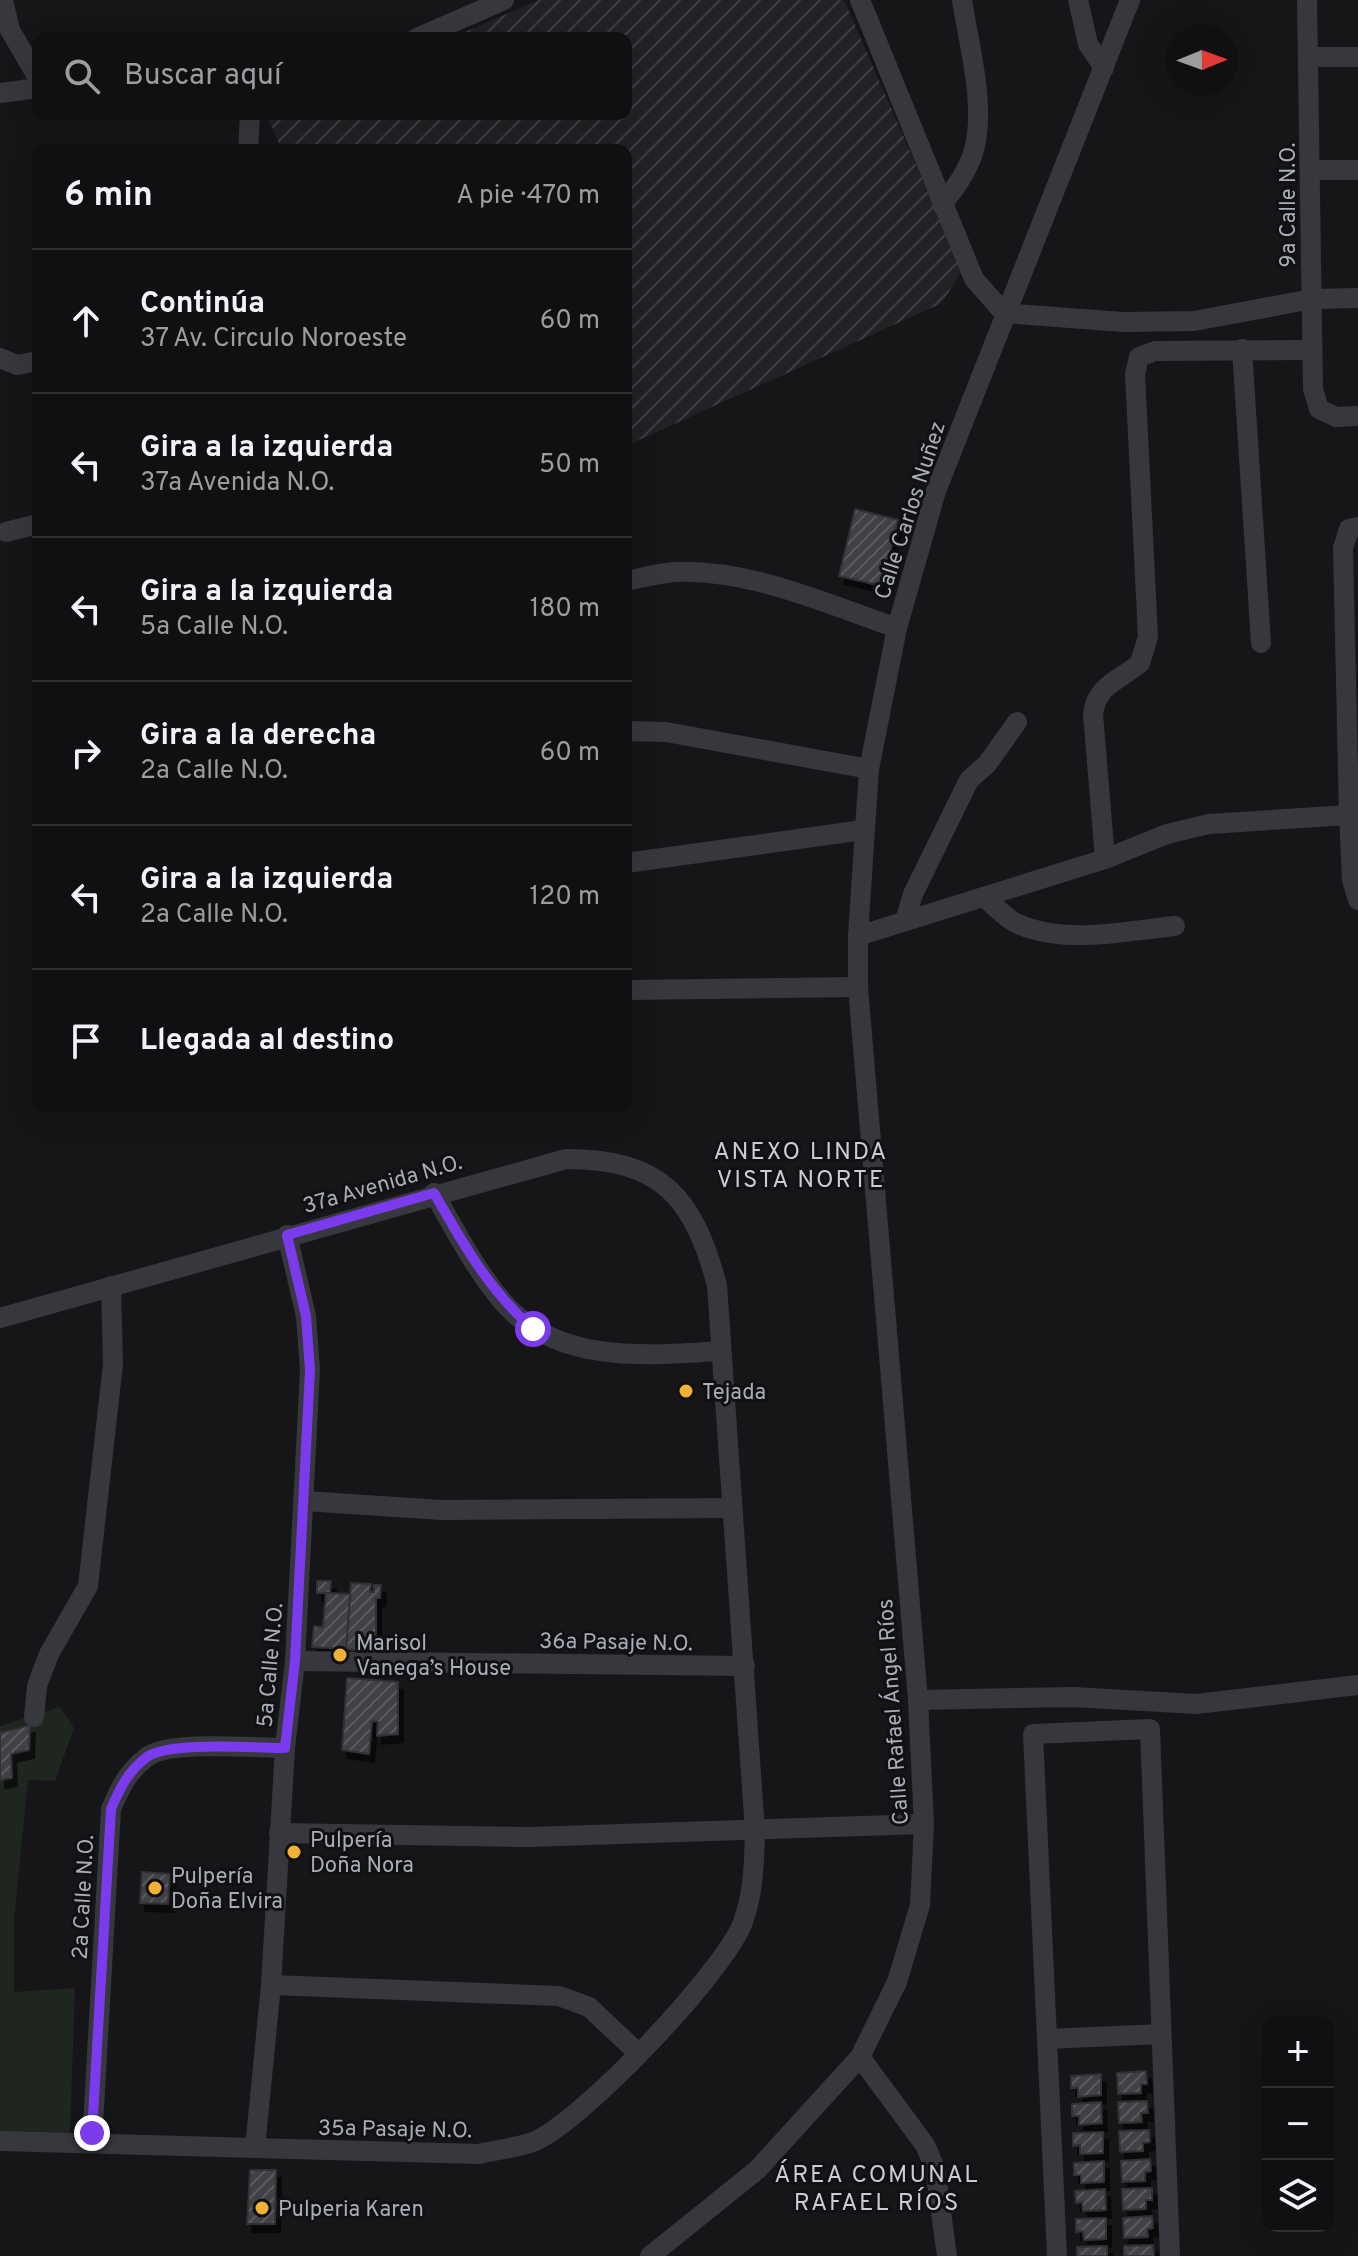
<!DOCTYPE html>
<html lang="es">
<head>
<meta charset="utf-8">
<style>
	body { margin:0; font-family:Overpass,sans-serif; background:#1e1e20; color:#f1f3f6 }
	.controls { position:absolute; right:24px; bottom:24px; display:grid; overflow:hidden; border-radius:16px; box-shadow:0 8px 32px #0002 }
	.controls button { width:72px; height:72px; display:grid; place-items:center; padding:0; border:0; border-bottom:2px solid #303032; background:#101012; color:#f1f3f6; font:40px sans-serif }
	.compass { position:absolute; left:1166px; top:24px; width:72px; height:72px; border-radius:50%; background:#101012; box-shadow:0 8px 32px #0002; rotate:89deg }
	.stop { position:absolute; width:24px; height:24px; margin:-18px; border:6px solid #7c3aed; border-radius:50%; background:#fff }
	.stop.end { background:#7c3aed; border-color:#fff; box-shadow:0 2px 8px #0008 }
	.list { margin:0; padding:0; list-style:none }
	h2 { display:flex; justify-content:space-between; align-items:center; height:104px; margin:0; padding:0 32px; font-size:34px }
	h2 small { font-size:26px; font-weight:400; color:#9c9d9f }
	.list li { display:grid; grid-template-columns:52px 1fr auto; gap:24px; align-items:center; box-sizing:border-box; height:144px; padding:0 32px; border-top:2px solid #303032 }
	.list b { display:block; font-size:30px; white-space:nowrap }
	.list p { margin:0; font-size:26px; white-space:nowrap; color:#9c9d9f }
	.list em { font-size:26px; font-style:normal; color:#9c9d9f }
	.icon { flex:none; width:44px; height:44px; fill:none; stroke:currentColor; stroke-width:2; stroke-linecap:round; stroke-linejoin:round }
	.map { position:relative; flex:none; width:1358px; height:2256px; overflow:hidden }
	.search { position:absolute; background:#101012; box-shadow:0 8px 32px #0002; left:32px; top:32px; width:600px; height:88px; display:flex; align-items:center; gap:20px; box-sizing:border-box; padding:0 28px; border-radius:16px; color:#9c9d9f; font-size:30px }
	.panel { position:absolute; background:#101012; box-shadow:0 8px 32px #0002; left:32px; top:144px; width:600px; height:968px; border-radius:16px }
	.map>svg:first-child { display:block }
	.industrial { fill:url(#industrial-furrows) }
	.park { fill:#1e261f }
	.building { fill:url(#building-hatch); stroke:#303034; stroke-width:2; filter:url(#shadow) }
	.lines { fill:none; stroke-linecap:round; stroke-linejoin:round }
	.minor { stroke:#37383d; stroke-width:20 }
	.route { stroke:#7c3aed; stroke-width:10 }
	.poi-dot { fill:#f2b134; stroke:#111113; stroke-width:3 }
	.labels { text-anchor:middle; stroke-width:6; stroke-linejoin:round; paint-order:stroke }
	.street-label { font-size:22px; fill:#a8adb8; stroke:#111113 }
	.poi-label { font-size:22px; fill:#a8adb8; stroke:#111113; text-anchor:start }
	.neighbourhood-label { font-size:24px; letter-spacing:2px; fill:#c9ccd4; stroke:#111113 }
</style>
</head>
<body>
<div class="map">
<svg width="1358" height="2256" viewBox="0 0 1358 2256">
	<defs>
		<pattern id="industrial-furrows" width="10" height="10" patternUnits="userSpaceOnUse" patternTransform="scale(2)"><rect width="10" height="10" fill="#222225"/><path d="M-1 1l2-2M0 10L10 0M9 11l2-2" fill="none" stroke="#3f3f43"/></pattern>
		<pattern id="building-hatch" width="6" height="6" patternUnits="userSpaceOnUse" patternTransform="scale(2)"><rect width="6" height="6" fill="#404145"/><path d="M-1 1l2-2M0 6l6-6M5 7l2-2" fill="none" stroke="#595a5e"/></pattern>
		<filter id="shadow"><feDropShadow dx="5" dy="8" stdDeviation="0" flood-color="#0009"/></filter>
	</defs>
	<rect width="100%" height="100%" fill="#161618"/>
	<polygon class="industrial" points="539,0 844,0 962,271 942,303 626,446 626,150 282,150 268,118 276,114 626,114 626,38 451,38"/>
	<polygon class="park" points="60,1707 74,1728 55,1781 28,1780 14,1920 14,1992 75,1988 70,2134 0,2133 0,1726"/>
	<g class="building">
		<polygon points="855,509 898,520 882,586 839,576"/>
		<polygon points="317,1581 331,1581 330,1593 317,1593"/>
		<polygon points="351,1583 371,1584 370,1592 374,1592 374,1585 381,1585 380,1598 376,1598 376,1652 346,1649"/>
		<polygon points="326,1593 350,1594 346,1649 312,1647 314,1626 323,1627"/>
		<polygon points="347,1678 398,1682 398,1734 377,1736 378,1722 372,1721 369,1754 342,1750"/>
		<polygon points="30,1725 29,1750 11,1754 12,1778 0,1780 0,1733"/>
		<polygon points="142,1872 170,1874 168,1904 140,1903"/>
		<polygon points="1146,2071 1147,2084 1141,2084 1141,2093 1118,2094 1117,2073"/>
		<polygon points="1101,2074 1101,2095 1078,2097 1078,2088 1071,2088 1071,2076"/>
		<polygon points="1147,2101 1148,2113 1141,2113 1142,2122 1119,2123 1118,2102"/>
		<polygon points="1101,2102 1102,2123 1079,2125 1079,2116 1072,2116 1072,2104"/>
		<polygon points="1149,2130 1150,2142 1143,2143 1143,2151 1120,2152 1119,2131"/>
		<polygon points="1103,2132 1103,2153 1080,2154 1080,2145 1073,2146 1073,2133"/>
		<polygon points="1150,2159 1151,2171 1145,2172 1145,2181 1122,2182 1121,2161"/>
		<polygon points="1104,2161 1104,2182 1081,2183 1081,2175 1074,2175 1074,2163"/>
		<polygon points="250,2170 276,2170 275,2224 247,2224"/>
		<polygon points="1152,2188 1152,2200 1146,2200 1146,2209 1123,2210 1122,2189"/>
		<polygon points="1105,2189 1106,2210 1083,2211 1082,2202 1076,2203 1075,2191"/>
		<polygon points="1152,2216 1153,2228 1147,2229 1148,2237 1124,2238 1123,2218"/>
		<polygon points="1106,2218 1106,2239 1084,2240 1083,2231 1076,2232 1076,2219"/>
		<polygon points="1153,2245 1154,2256 1124,2256 1124,2246"/>
		<polygon points="1107,2246 1107,2256 1077,2256 1077,2247"/>
	</g>
	<g class="lines">
		<g class="minor">
			<polyline points="3,0 10,30 38,78"/>
			<polyline points="860,0 974,279 1004,313"/>
			<polyline points="1078,0 1088,44 1104,68"/>
			<polyline points="1307,0 1313,389 1319,409 1336,417 1358,416"/>
			<polyline points="417,38 504,0"/>
			<polyline points="1309,57 1358,57"/>
			<polyline points="0,93 38,88"/>
			<polyline points="248,150 250,114"/>
			<polyline points="1312,170 1358,170"/>
			<path d="M942,205C955,188 968,171 974,150C986,105 969,46 962,0"/>
			<polyline points="1004,313 1123,322 1194,321 1312,299 1358,298"/>
			<polyline points="1242,349 1261,643"/>
			<polyline points="0,358 17,365 38,361"/>
			<polyline points="1358,527 1349,529 1343,548 1349,815 1352,880 1358,900"/>
			<polyline points="6,532 38,524"/>
			<path d="M626,581C642,578 659,573 675,572C750,569 827,604 897,628"/>
			<polyline points="626,731 666,732 869,769"/>
			<path d="M1105,859L1093,714C1097,684 1119,681 1140,663L1148,637L1135,374L1139,357L1155,351L1311,350"/>
			<polyline points="626,863 863,830"/>
			<path d="M984,897C995,906 1006,919 1018,924C1065,945 1126,931 1175,926"/>
			<polyline points="905,921 913,894 969,780 987,764 1017,722"/>
			<polyline points="858,936 1105,859 1167,834 1209,824 1349,815"/>
			<polyline points="626,990 858,987"/>
			<path d="M434,1193C455,1230 475,1269 503,1302C556,1364 647,1356 720,1351"/>
			<path d="M0,1318L566,1159C662,1159 693,1197 717,1285L755,1831C754,1863 754,1891 743,1922C725,1971 582,2122 533,2142C516,2148 496,2150 479,2154L0,2141"/>
			<polyline points="305,1501 442,1510 731,1508"/>
			<polyline points="295,1661 745,1666"/>
			<polyline points="918,1700 1074,1697 1196,1704 1358,1685"/>
			<polyline points="34,1717 37,1686 49,1654 88,1586 113,1364 111,1286"/>
			<polyline points="279,1833 529,1837 924,1824"/>
			<polyline points="271,1985 559,1996 589,2007 639,2054"/>
			<polyline points="1047,2039 1161,2034"/>
			<polyline points="860,2057 925,2145 935,2168 947,2256"/>
			<path d="M92,2143L111,1809C120,1788 128,1771 147,1757C168,1740 255,1748 285,1748"/>
			<polyline points="255,2148 271,1985 285,1748 295,1661 310,1370 306,1316 287,1235"/>
			<polyline points="650,2256 757,2170 860,2057 897,1982 920,1905 924,1824 918,1700 858,987 858,936 869,769 897,628 936,491 1130,0"/>
			<polyline points="1057,2256 1033,1734 1150,1729 1170,2256"/>
		</g>
	</g>
	<g class="lines">
		<path class="route" d="M92,2133L111,1809C120,1788 128,1771 147,1757C168,1741 256,1748 285,1748L295,1661L310,1370L306,1316L287,1235L434,1193C463,1244 489,1290 533,1329"/>
	</g>
	<g class="poi-dot">
		<circle cx="686" cy="1391" r="8"/>
		<circle cx="340" cy="1655" r="8"/>
		<circle cx="294" cy="1852" r="8"/>
		<circle cx="155" cy="1888" r="8"/>
		<circle cx="262" cy="2208" r="8"/>
	</g>
	<g class="labels">
		<g class="street-label">
			<text transform="translate(1287 205) rotate(-90)" y="8">9a Calle N.O.</text>
			<text transform="translate(909 510) rotate(-72)" y="8">Calle Carlos Nuñez</text>
			<text transform="translate(382 1183) rotate(-16)" y="8">37a Avenida N.O.</text>
			<text transform="translate(616 1641) rotate(1)" y="8">36a Pasaje N.O.</text>
			<text transform="translate(269 1665) rotate(-85)" y="8">5a Calle N.O.</text>
			<text transform="translate(892 1712) rotate(-94)" y="8">Calle Rafael Ángel Ríos</text>
			<text transform="translate(82 1897) rotate(-87)" y="8">2a Calle N.O.</text>
			<text transform="translate(395 2128) rotate(1)" y="8">35a Pasaje N.O.</text>
		</g>
		<g class="poi-label">
			<text x="702" y="1399">Tejada</text>
			<text x="356" y="1650">Marisol<tspan x="356" dy="25">Vanega’s House</tspan></text>
			<text x="310" y="1847">Pulpería<tspan x="310" dy="25">Doña Nora</tspan></text>
			<text x="171" y="1883">Pulpería<tspan x="171" dy="25">Doña Elvira</tspan></text>
			<text x="278" y="2216">Pulperia Karen</text>
		</g>
		<g class="neighbourhood-label">
			<text x="801" y="1159">ANEXO LINDA<tspan x="801" dy="28">VISTA NORTE</tspan></text>
			<text x="877" y="2182">ÁREA COMUNAL<tspan x="877" dy="28">RAFAEL RÍOS</tspan></text>
		</g>
	</g>
</svg>
<div class="controls">
<button>+</button>
<button>−</button>
<button><svg class="icon" aria-label="layers" viewBox="0 0 24 24"><path d="M12 4l9 5-9 5-9-5zM3 14l9 5 9-5"/></svg></button>
</div>
<svg class="compass" viewBox="-18 -18 36 36"><path d="M0-13l5 13h-10z" fill="#e53935"/><path d="M0 13l5-13h-10z" fill="#9c9d9f"/></svg>
<div class="stop" style="left:533px;top:1329px"></div>
<div class="stop end" style="left:92px;top:2133px"></div>
<div class="search"><svg class="icon" aria-label="search" viewBox="0 0 24 24"><circle cx="10" cy="10" r="6"/><path d="M15 15l6 6"/></svg>Buscar aquí</div>
<section class="panel">
<h2>6 min<small>A pie · 470 m</small></h2>
<ul class="list">
<li><svg class="icon" aria-label="ahead" viewBox="0 0 24 24"><path d="M12 20V5M6 11l6-6 6 6"/></svg><div><b>Continúa</b><p>37 Av. Circulo Noroeste</p></div><em>60 m</em></li>
<li><svg class="icon" aria-label="left" viewBox="0 0 24 24"><path d="M17 20v-9H6M10 6l-5 5 5 5"/></svg><div><b>Gira a la izquierda</b><p>37a Avenida N.O.</p></div><em>50 m</em></li>
<li><svg class="icon" aria-label="left" viewBox="0 0 24 24"><path d="M17 20v-9H6M10 6l-5 5 5 5"/></svg><div><b>Gira a la izquierda</b><p>5a Calle N.O.</p></div><em>180 m</em></li>
<li><svg class="icon" aria-label="right" viewBox="0 0 24 24"><path d="M7 20v-9h11M14 6l5 5-5 5"/></svg><div><b>Gira a la derecha</b><p>2a Calle N.O.</p></div><em>60 m</em></li>
<li><svg class="icon" aria-label="left" viewBox="0 0 24 24"><path d="M17 20v-9H6M10 6l-5 5 5 5"/></svg><div><b>Gira a la izquierda</b><p>2a Calle N.O.</p></div><em>120 m</em></li>
<li><svg class="icon" aria-label="arrive" viewBox="0 0 24 24"><path d="M6 21V4h12l-3 4 3 4H6"/></svg><div><b>Llegada al destino</b></div></li>
</ul>
</section>
</div>
</body>
</html>
